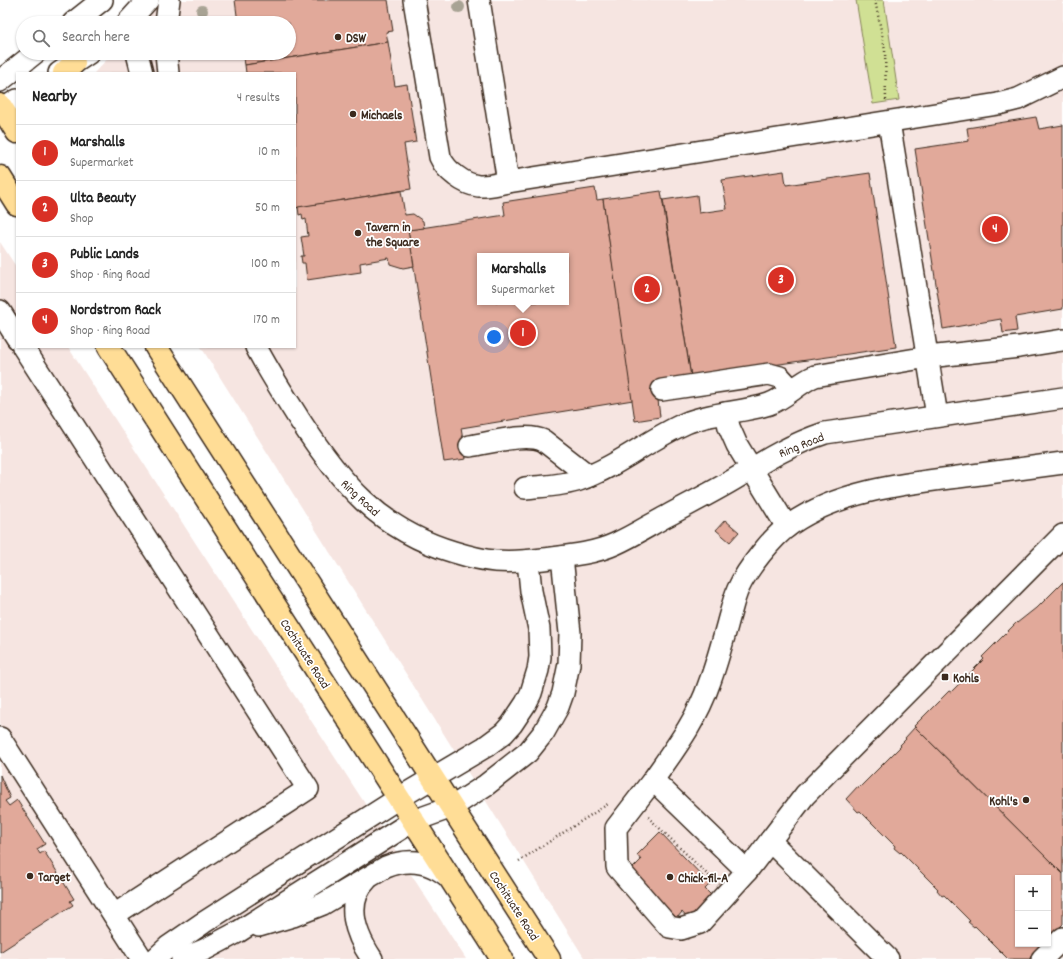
<!DOCTYPE html>
<html lang="en">
<head>
<meta charset="utf-8">
<style>
	body { margin:0; font-family:Dekko,sans-serif; background:#f2f2f2; color:#222 }
	.controls { position:absolute; right:12px; bottom:12px; display:grid; overflow:hidden; border-radius:0px; box-shadow:0 1px 3px #0004 }
	.controls button { width:36px; height:36px; display:grid; place-items:center; padding:0; border:0; border-bottom:1px solid #e0e0e0; background:#fff; color:#222; font:20px sans-serif }
	.you { position:absolute; left:494px; top:337px; width:14px; height:14px; margin:-10px; border:3px solid #fff; border-radius:50%; background:#1a73e8; box-shadow:0 0 0 6px #1a73e833 }
	.badge { display:grid; place-items:center; width:26px; height:26px; border-radius:50%; background:#d93025; color:#fff; font-size:13px; font-weight:700 }
	.pin { position:absolute; translate:-50% -50%; border:2px solid #fff; box-shadow:0 1px 4px #0006 }
	.popup { position:absolute; left:477px; top:253px; width:92px; height:52px; box-sizing:border-box; display:grid; place-content:center; border-radius:0px; background:#fff; filter:drop-shadow(0 1px 3px #0005); font-size:13px; white-space:nowrap; color:#767676 }
	.popup b { font-size:15px; color:#222 }
	.popup::after { content:''; position:absolute; left:50%; top:100%; margin-left:-8px; border:8px solid transparent; border-top-color:#fff }
	.list { margin:0; padding:0; list-style:none }
	h2 { display:flex; justify-content:space-between; align-items:center; height:52px; margin:0; padding:0 16px; font-size:17px }
	h2 small { font-size:13px; font-weight:400; color:#767676 }
	.list li { display:grid; grid-template-columns:26px 1fr auto; gap:12px; align-items:center; box-sizing:border-box; height:56px; padding:0 16px; border-top:1px solid #e0e0e0 }
	.list b { display:block; font-size:15px; white-space:nowrap }
	.list p { margin:0; font-size:13px; white-space:nowrap; color:#767676 }
	.list em { font-size:13px; font-style:normal; color:#767676 }
	.icon { flex:none; width:22px; height:22px; fill:none; stroke:currentColor; stroke-width:2; stroke-linecap:round; stroke-linejoin:round }
	.map { position:relative; flex:none; width:1063px; height:959px; overflow:hidden }
	.search { position:absolute; background:#fff; box-shadow:0 1px 3px #0004; left:16px; top:16px; width:280px; height:44px; display:flex; align-items:center; gap:10px; box-sizing:border-box; padding:0 14px; border-radius:22px; color:#767676; font-size:15px }
	.panel { position:absolute; background:#fff; box-shadow:0 1px 3px #0004; left:16px; top:72px; width:280px; height:276px; border-radius:0px }
	.map>svg:first-child { display:block }
	.built { fill:#f6e5e1; fill-rule:evenodd }
	.green { fill:#d0e094; stroke:#868559 }
	.building { fill:#e1a99a; stroke:#3b2a1e; fill-rule:evenodd }
	.lines { fill:none; stroke-linecap:round; stroke-linejoin:round }
	.minor-casing { stroke:#3b2a1e; stroke-width:24 }
	.major-casing { stroke:#3b2a1e; stroke-width:25 }
	.path { stroke:#3b2a1e; stroke-width:2.5; stroke-dasharray:1 3; stroke-linecap:butt }
	.minor { stroke:#fff; stroke-width:21 }
	.major { stroke:#ffdd96; stroke-width:22 }
	.tree { fill:#a8a394 }
	.poi-dot { fill:#3b2a1e; stroke:#fff; stroke-width:1.5 }
	.labels { text-anchor:middle; stroke-width:3.5; stroke-linejoin:round; paint-order:stroke }
	.poi-label { font-size:13px; font-weight:bold; fill:#3b2a1e; stroke:#fff; text-anchor:start }
	.street-label { font-size:13px; fill:#3b2a1e; stroke:#fff }
</style>
</head>
<body>
<div class="map">
<svg width="1063" height="959" viewBox="0 0 1063 959">
	<rect width="100%" height="100%" fill="#fff"/>
	<filter id="ink" filterUnits="userSpaceOnUse"><feTurbulence type="fractalNoise" baseFrequency=".025" numOctaves="2"/><feDisplacementMap in="SourceGraphic" scale="8" xChannelSelector="R" yChannelSelector="G"/><feConvolveMatrix kernelMatrix="1 2 1 2 8 2 1 2 1" color-interpolation-filters="sRGB"/></filter>
	<g filter="url(#ink)">
		<g class="built">
			<path d="M163,0H1063V959H585L201,347H295V73H94L113,53H289V23H141ZM480,256H566V302H480ZM1018,878H1048V944H1018Z"/>
			<polygon points="0,242 17,268 17,347 68,347 466,959 0,959"/>
		</g>
		<polygon class="green" points="856,0 884,0 899,100 873,104"/>
		<g class="building">
			<polygon points="235,0 388,0 393,31 386,32 388,42 245,65 243,53 289,53 289,23 238,23"/>
			<polygon points="388,42 395,86 407,84 416,142 404,144 411,189 295,208 295,73 246,73 245,65"/>
			<polygon points="1036,117 1039,129 1063,125 1063,309 1015,317 1017,331 1003,333 1001,319 943,329 915,149 969,141 967,128"/>
			<polygon points="784,171 786,185 870,173 896,347 691,377 663,200 697,195 699,213 727,209 722,180"/>
			<path d="M595,188L597,200L603,199L633,400L461,428L466,459L444,462L408,230L505,215L503,202ZM480,256H566V302H480Z"/>
			<polygon points="401,191 405,215 413,214 423,221 424,228 408,230 414,266 403,268 390,264 389,258 360,263 361,272 307,280 305,263 302,263 301,256 304,256 301,237 308,236 306,219 303,220 302,214 299,215 298,207"/>
			<polygon points="661,191 691,377 656,383 660,417 635,421 603,199"/>
			<polygon points="725,520 739,532 730,542 716,530"/>
			<polygon points="1063,582 1063,874 914,726 949,691 951,692 984,659 982,657 1017,622 1017,623 1036,608 1037,608"/>
			<polygon points="915,727 1063,874 1063,924 1048,939 1048,878 1018,878 1018,944 1043,944 1029,959 1008,959 975,926 974,927 968,922 970,921 944,895 942,896 937,890 938,889 901,852 900,853 894,848 895,846 860,811 858,812 846,799 858,786 859,788 901,746 900,745 906,739 905,738"/>
			<polygon points="0,775 10,798 5,801 9,806 17,800 45,844 37,849 40,854 44,851 74,899 70,901 73,905 0,952"/>
			<polygon points="660,832 710,884 705,889 713,897 703,904 688,919 682,912 677,918 630,871 641,860 637,855"/>
		</g>
		<g class="lines">
			<defs>
				<g id="minor">
					<path d="M414,0L440,157C444,166 449,171 456,176C476,191 486,186 508,182L998,104L1018,99L1063,77"/>
					<polyline points="479,0 508,182"/>
					<polyline points="73,23 102,0"/>
					<polyline points="127,23 148,0"/>
					<polyline points="166,23 169,0"/>
					<polyline points="137,53 142,73"/>
					<polyline points="166,53 168,73"/>
					<polyline points="59,73 89,53"/>
					<polyline points="0,81 35,53"/>
					<polyline points="0,111 17,100"/>
					<polyline points="889,122 937,416"/>
					<polyline points="0,311 17,338"/>
					<polyline points="23,347 308,789 114,915"/>
					<path d="M256,347C269,372 284,395 299,419C340,482 379,530 454,552C467,556 481,560 495,561C511,562 527,561 543,559C567,556 593,554 615,544C633,536 650,525 667,516C691,503 715,491 738,477C767,459 792,444 825,433L1063,398"/>
					<polyline points="662,390 769,374 780,377 792,390"/>
					<polyline points="726,413 729,427 737,445 787,527"/>
					<path d="M470,446C490,443 526,432 544,441L589,476"/>
					<path d="M525,488C543,486 562,486 579,480C617,467 649,439 686,423C712,412 742,413 769,404C786,398 798,383 815,376L928,357L1019,347L1063,340"/>
					<polyline points="0,738 142,959"/>
					<polyline points="653,780 616,828 617,867 669,927 681,929 700,923 747,871 805,795 1063,535"/>
					<polyline points="770,841 888,959"/>
					<path d="M747,871L653,780C674,750 697,720 709,684C717,663 723,640 729,618C732,608 734,598 738,589C747,569 773,536 791,524C839,491 902,484 958,477C993,472 1028,468 1063,463"/>
					<path d="M367,879C343,903 356,935 372,959"/>
					<path d="M259,926L293,916L323,904L386,867C411,857 433,862 452,880"/>
					<polyline points="155,959 168,947 203,923 399,798 485,747 504,733 512,724 526,703 531,693 538,670 540,657 539,629 531,591 528,561"/>
					<polyline points="182,959 204,950 238,932 413,821 452,807 486,785 528,752 544,732 558,707 563,693 569,664 570,633 562,557"/>
					<polyline points="1042,959 1063,938"/>
				</g>
				<g id="major">
					<polyline points="64,73 74,63"/>
					<polyline points="0,105 17,132"/>
					<polyline points="0,177 17,204"/>
					<polyline points="109,347 502,959"/>
					<polyline points="156,347 549,959"/>
				</g>
			</defs>
			<use href="#minor" class="minor-casing"/>
			<use href="#major" class="major-casing"/>
			<g class="path">
				<polyline points="875,0 885,50 886,101"/>
				<polyline points="648,817 712,879"/>
				<polyline points="519,861 608,804"/>
			</g>
			<use href="#minor" class="minor"/>
			<use href="#major" class="major"/>
		</g>
		<g class="tree">
			<circle cx="459" cy="7" r="6"/>
			<circle cx="202" cy="11" r="6"/>
		</g>
	</g>
	<g class="poi-dot">
		<circle cx="338" cy="37" r="4"/>
		<circle cx="353" cy="114" r="4"/>
		<circle cx="358" cy="233" r="4"/>
		<rect x="941" y="673" width="8" height="8" rx="2"/>
		<circle cx="1026" cy="800" r="4"/>
		<circle cx="30" cy="876" r="4"/>
		<circle cx="670" cy="877" r="4"/>
	</g>
	<g class="labels">
		<g class="poi-label">
			<text x="346" y="42">DSW</text>
			<text x="361" y="119">Michaels</text>
			<text x="366" y="231">Tavern in<tspan x="366" dy="15">the Square</tspan></text>
			<text x="953" y="682">Kohls</text>
			<text x="1018" y="805" text-anchor="end">Kohl's</text>
			<text x="38" y="881">Target</text>
			<text x="678" y="882">Chick-fil-A</text>
		</g>
		<g class="street-label">
			<text transform="translate(801 444) rotate(-22)" y="5">Ring Road</text>
			<text transform="translate(361 497) rotate(43)" y="5">Ring Road</text>
			<text transform="translate(306 653) rotate(57)" y="5">Cochituate Road</text>
			<text transform="translate(515 905) rotate(57)" y="5">Cochituate Road</text>
		</g>
	</g>
</svg>
<div class="controls">
<button>+</button>
<button>−</button>
</div>
<div class="you"></div>
<div class="pin badge" style="left:523px;top:333px">1</div>
<div class="popup"><b>Marshalls</b>Supermarket</div>
<div class="pin badge" style="left:647px;top:289px">2</div>
<div class="pin badge" style="left:781px;top:280px">3</div>
<div class="pin badge" style="left:995px;top:229px">4</div>
<div class="search"><svg class="icon" aria-label="search" viewBox="0 0 24 24"><circle cx="10" cy="10" r="6"/><path d="M15 15l6 6"/></svg>Search here</div>
<section class="panel">
<h2>Nearby<small>4 results</small></h2>
<ul class="list">
<li><span class="badge">1</span><div><b>Marshalls</b><p>Supermarket</p></div><em>10 m</em></li>
<li><span class="badge">2</span><div><b>Ulta Beauty</b><p>Shop</p></div><em>50 m</em></li>
<li><span class="badge">3</span><div><b>Public Lands</b><p>Shop · Ring Road</p></div><em>100 m</em></li>
<li><span class="badge">4</span><div><b>Nordstrom Rack</b><p>Shop · Ring Road</p></div><em>170 m</em></li>
</ul>
</section>
</div>
</body>
</html>
